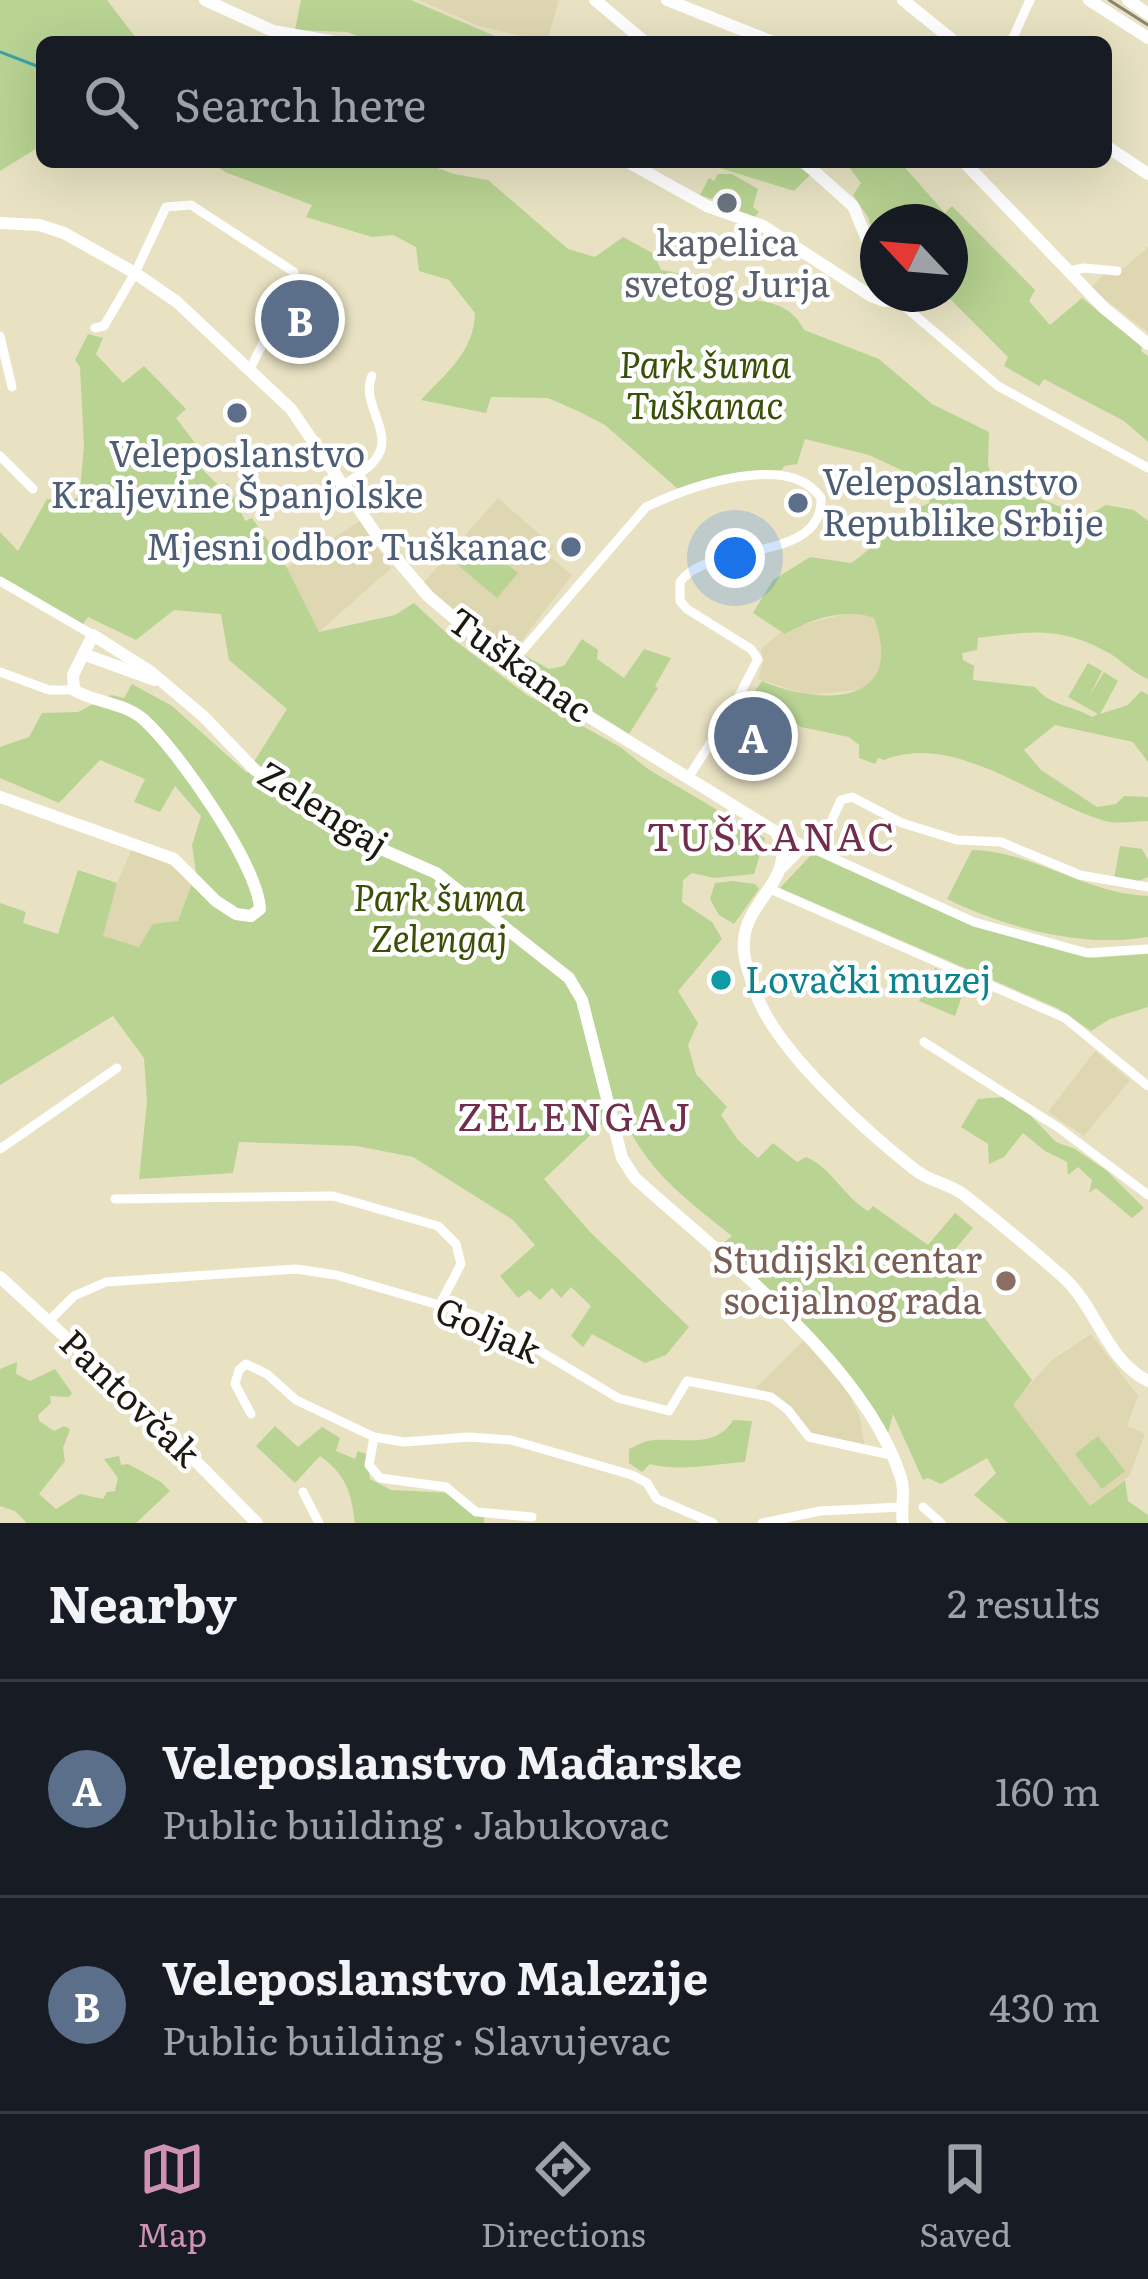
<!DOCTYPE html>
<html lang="en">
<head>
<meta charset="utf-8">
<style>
	body { margin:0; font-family:Literata,serif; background:#242831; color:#f1f3f6 }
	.compass { position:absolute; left:860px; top:204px; width:108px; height:108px; border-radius:50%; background:#171b24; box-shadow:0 12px 48px #0002; rotate:296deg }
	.you { position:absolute; left:735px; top:558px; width:42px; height:42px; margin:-30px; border:9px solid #fff; border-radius:50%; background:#1a73e8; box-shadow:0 0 0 18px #1a73e833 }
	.badge { display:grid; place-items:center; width:78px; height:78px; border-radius:50%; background:#cf92b4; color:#fff; font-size:39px; font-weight:700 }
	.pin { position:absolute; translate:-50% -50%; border:6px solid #fff; box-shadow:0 3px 12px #0006 }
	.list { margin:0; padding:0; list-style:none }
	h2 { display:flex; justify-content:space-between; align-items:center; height:156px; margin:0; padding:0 48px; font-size:51px }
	h2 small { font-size:39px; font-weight:400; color:#9ea1a6 }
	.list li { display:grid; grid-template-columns:78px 1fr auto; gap:36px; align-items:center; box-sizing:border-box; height:216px; padding:0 48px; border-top:3px solid #363941 }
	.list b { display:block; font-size:45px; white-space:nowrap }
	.list p { margin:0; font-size:39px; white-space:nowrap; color:#9ea1a6 }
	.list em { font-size:39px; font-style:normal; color:#9ea1a6 }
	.icon { flex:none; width:66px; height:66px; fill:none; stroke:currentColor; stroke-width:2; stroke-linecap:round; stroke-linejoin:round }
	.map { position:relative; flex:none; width:1148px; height:1523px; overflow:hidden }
	.search { position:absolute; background:#171b24; box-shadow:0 12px 48px #0002; left:36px; right:36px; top:36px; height:132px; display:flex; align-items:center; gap:30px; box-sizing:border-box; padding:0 42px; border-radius:18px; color:#9ea1a6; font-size:45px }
	.sheet { height:588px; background:#171b24 }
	nav { display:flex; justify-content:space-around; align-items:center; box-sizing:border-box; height:168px; border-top:3px solid #363941; background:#171b24; font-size:33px; color:#9ea1a6 }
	nav a { display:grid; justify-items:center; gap:6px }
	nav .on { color:#cf92b4 }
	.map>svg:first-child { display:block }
	.built { fill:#dfd7b1 }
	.green { fill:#b8d392 }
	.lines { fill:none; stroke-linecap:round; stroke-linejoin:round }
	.stream { stroke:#3ba3a7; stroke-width:3 }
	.street { stroke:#fff; stroke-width:9 }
	.secondary { stroke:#fff; stroke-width:12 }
	.tram { stroke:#89846f; stroke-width:3 }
	.worship-dot { fill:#6b7280; stroke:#fff; stroke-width:4.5 }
	.service-dot { fill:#5c6f8a; stroke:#fff; stroke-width:4.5 }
	.culture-dot { fill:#0f9aa8; stroke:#fff; stroke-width:4.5 }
	.education-dot { fill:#8d6e63; stroke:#fff; stroke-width:4.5 }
	.labels { text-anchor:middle; stroke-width:9; stroke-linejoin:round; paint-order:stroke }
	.worship-label { font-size:36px; fill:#5b616d; stroke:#fff }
	.park-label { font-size:36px; font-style:italic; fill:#395006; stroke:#fff }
	.service-label { font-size:36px; fill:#4e5e75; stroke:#fff }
	.street-label { font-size:36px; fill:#1c190e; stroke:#fff }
	.culture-label { font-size:36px; fill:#0d838f; stroke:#fff; text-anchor:start }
	.education-label { font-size:36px; fill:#785e54; stroke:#fff; text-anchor:end }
	.neighbourhood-label { font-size:39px; letter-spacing:3px; fill:#702e4a; stroke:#fff }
</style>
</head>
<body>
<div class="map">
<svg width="1148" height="1523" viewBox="0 0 1148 1523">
	<rect width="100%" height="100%" fill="#e8e2c3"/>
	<g class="built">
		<polygon points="418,0 559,0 547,42 479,26"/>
		<polygon points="1148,247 1148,332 1090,288 1113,266 1119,272"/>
		<polygon points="498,498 554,547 548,555 572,575 509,657 423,583"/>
		<polygon points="360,521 391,568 319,632 287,568"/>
		<polygon points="856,611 874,618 884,645 880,674 865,689 809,695 758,679 763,661 761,649 781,632 786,634 802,625"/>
		<polygon points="132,849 174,867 192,884 178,921 139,947 102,937 117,883"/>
		<polygon points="1095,1051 1130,1080 1084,1136 1048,1112"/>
		<polygon points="1091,1334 1138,1396 1127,1426 1145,1434 1130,1475 1090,1506 1012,1404 1051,1361"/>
		<polygon points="804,1340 832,1367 847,1390 860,1418 865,1448 816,1439 768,1393 756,1388"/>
	</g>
	<g class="green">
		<polygon points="0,0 107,0 139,42 42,42 42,145 0,171"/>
		<polygon points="301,0 411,0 509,42 373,42 347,32 295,30"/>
		<path d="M211,162H421L454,174L488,180L568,249L595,257L623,237L654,254L661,270C687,274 695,280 717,291C748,306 785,292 804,330L879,359L932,404L989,432L988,465L993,479L1085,517L1106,505L1134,510L1148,521V679C1132,673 1123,661 1109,653C1061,626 1030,631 978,638L977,650L962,653L963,660L974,666L973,680L1035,687C1050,706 1072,705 1092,717L1098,714L1068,697L1088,663L1102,671L1089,697L1104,672L1118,681L1100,714L1128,705L1141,691L1148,695V762L1133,742L1055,725L1024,750L1041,770L1097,807L1116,804L1124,796L1148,797V821C1134,821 1115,825 1102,820C1035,800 955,731 884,760L878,758L875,764L859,758V745L849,737L801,727L753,694L762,681C820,706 907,707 874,618C846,607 811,619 785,634L753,613L773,580L810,557L851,563C878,546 900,512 930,503L923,480L869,455L805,439L797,464L784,466L782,470H757L678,489L605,425L578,411L548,398L491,397L486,413L421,400C446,373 474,352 475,313L449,280L419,271L416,247L393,235L372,237L306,217L312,205L225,172Z"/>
		<polygon points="701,162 791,162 810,175 794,191"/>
		<polygon points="845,162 900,162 945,213 952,206 1035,290 1029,301 1050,325 1082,298 1142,346 1141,351 1148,356 1148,442 1124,421 1044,379 1039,386 1004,366 1008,357 950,299 945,303 933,294 950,294 950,222 878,222 878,248 868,217 853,195 861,183"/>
		<polygon points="718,174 732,174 758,189 753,207 759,212 754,218 736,211 740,200 721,193 711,199 700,195 709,178 714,181"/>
		<path d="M88,334L103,338L96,354L123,383L144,366L186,409L176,418L208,460L200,467L221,488L228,483L245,521L252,518L287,568L319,632L395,615L414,603L454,640L527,695L620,747L648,769L765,838L754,874L714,878L692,873L683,880L682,902L712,922L722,939L678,991L698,1023L688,1045L696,1074L727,1107L721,1115L738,1140L758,1158L773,1143L797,1162L806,1157C832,1168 843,1196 868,1211L873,1206L928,1245L955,1213L973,1228L947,1259L931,1248L1032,1380L1013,1405L1090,1506L1125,1480L1128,1501L1148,1515V1523H1008L974,1495L996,1473L987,1458L941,1484L928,1478L923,1480L893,1414L887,1437L834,1357L722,1244L732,1236C682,1196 645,1170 619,1108L544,1179L589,1231L689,1327L666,1355L645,1363L592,1334L583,1347L571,1336L591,1306L571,1287L561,1298L552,1288L540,1300L529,1290L518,1298L500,1276L535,1245L513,1220L413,1157L357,1146L239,1142L233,1173L139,1179L147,1102L144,1058L113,1016L0,1085V903L26,912L23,923L58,934L78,870L117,883L103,936L139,947L153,924L178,921L196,873L192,845L201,816L175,786L160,812L134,802L145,779L100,760L59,803L0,778V747L29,737L42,713L78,712L111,695L124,698L132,684L172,706L247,773L287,709L229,660L221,614L174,610L136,640L88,617L83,624L0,578V532L18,551L47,499L68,503L83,494L80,491L84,446L80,367L75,360Z"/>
		<polygon points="480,542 518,573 497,598 459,566"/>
		<polygon points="582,639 598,650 597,659 624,678 644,649 671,658 655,686 658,688 629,734 518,664 524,655 549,669 564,666"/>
		<polygon points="1120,846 1142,849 1148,860 1148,877 1136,882 1114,879"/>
		<path d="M972,850C1036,852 1083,893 1148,896V937C1082,948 1007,928 947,899Z"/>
		<polygon points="813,853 976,927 1092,958 1148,954 1148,1007 1110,1019 1091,1031 1057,1008 780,888"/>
		<polygon points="732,881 755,884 759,889 734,924 719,915 710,899 715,883"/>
		<polygon points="935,968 967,982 955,1016 919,1001"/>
		<polygon points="1004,1097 1028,1113 1056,1142 1075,1149 1107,1171 1144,1208 1132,1218 1096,1188 1089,1193 1092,1180 1078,1167 1068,1175 1067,1162 1045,1151 1023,1133 1004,1157 989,1164 988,1144 961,1127 978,1099"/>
		<polygon points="17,1362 16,1374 30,1381 55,1369 72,1393 69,1397 50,1396 51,1403 38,1415 39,1421 54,1431 64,1426 70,1429 63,1448 65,1461 39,1494 56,1509 80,1494 103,1499 107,1492 115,1491 118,1478 104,1459 119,1456 121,1465 128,1464 161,1482 170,1491 136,1523 27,1523 15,1511 0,1506 0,1369"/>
		<path d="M733,1420L752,1421L745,1462C713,1464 680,1472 650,1464L642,1472L629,1463V1449C635,1447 641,1442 648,1441C678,1436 715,1451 733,1420Z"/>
		<path d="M275,1426L298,1447L322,1427L340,1438L336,1451L355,1459L358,1451L366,1454L370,1479L391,1490L452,1493L484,1517V1523H355C351,1491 346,1475 320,1456L295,1483L256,1446Z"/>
		<polygon points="1098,1436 1125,1471 1102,1489 1075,1454"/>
	</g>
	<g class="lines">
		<polyline class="stream" points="0,52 42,68"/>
		<g class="street">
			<polyline points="1011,42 1030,0"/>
			<polyline points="1069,271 1084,268 1117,271"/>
			<polyline points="897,300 998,386 1148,468"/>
			<polyline points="95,328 104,326 135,273 166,207 191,205 294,272 294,281 249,371"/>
			<polyline points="0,336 12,387"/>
			<polyline points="0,456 33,489"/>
			<path d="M343,486C353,478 366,471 374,461C398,435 359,404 372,376"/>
			<polyline points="0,581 93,635"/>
			<path d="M509,666L646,507C688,487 789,450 821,498C824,564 708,541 680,582V601L687,609L751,649L758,659L731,711L688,778"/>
			<polyline points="0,672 49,690 74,690"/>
			<polyline points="776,832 974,922 1087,953 1148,949"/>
			<polyline points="818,850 841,800 852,797 902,823 957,840 1001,842 1080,875 1148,887"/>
			<polyline points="783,868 806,845"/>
			<polyline points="770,889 1065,1018 1148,1086"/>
			<polyline points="924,1042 1059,1128 1148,1195"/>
			<polyline points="0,1149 117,1068"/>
			<polyline points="115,1199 333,1196 438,1226 456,1244 461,1264 440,1304"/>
			<polyline points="49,1321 74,1296 106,1282 296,1269 336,1275 470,1314 500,1327 618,1398 669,1411 687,1381 771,1397 788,1410 809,1437 891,1455"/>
			<polyline points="251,1414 235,1384 239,1370 246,1364 267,1374 296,1400 374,1437 404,1442 469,1437 511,1440 632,1475 647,1483 657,1499 713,1523"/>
			<polyline points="374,1437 369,1465 380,1478 446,1487 476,1512 532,1517"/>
			<polyline points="303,1492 319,1523"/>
			<polyline points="923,1507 941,1523"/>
			<polyline points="762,1523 820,1511 902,1507"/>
		</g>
		<g class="secondary">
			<polyline points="205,0 273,31 335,42"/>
			<polyline points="595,0 645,42"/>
			<polyline points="667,0 773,42"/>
			<polyline points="903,0 955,42"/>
			<polyline points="1089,0 1148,38"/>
			<polyline points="1128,0 1148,14"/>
			<polyline points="1106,146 1148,174"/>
			<polyline points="628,162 707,206 763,226 871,296 884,301 897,300"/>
			<polyline points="804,162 853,206 878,266"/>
			<polyline points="964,162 1104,308 1148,344"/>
			<path d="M0,223L39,225L64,233L135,273L177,302L291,409L378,537L428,596L521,675L776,832C800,877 747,898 744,940C742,957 750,977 756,993C775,1050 866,1131 914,1169C928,1181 947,1183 963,1194C996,1220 1030,1248 1062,1276C1097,1307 1105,1359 1148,1381"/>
			<polyline points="83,654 155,680"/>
			<path d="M0,797L174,859L216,901L236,914L251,916L260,909C258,865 177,749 143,719C123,702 95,703 74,690L73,675L93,635L151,672L203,716L255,770L372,845L436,873L569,978L582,1000L622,1158L635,1178C722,1257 866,1365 901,1478C906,1493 900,1508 903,1523"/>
			<polyline points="0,1277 151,1416 257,1523"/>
		</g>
		<polyline class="tram" points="1109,0 1148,25"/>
	</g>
	<circle class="worship-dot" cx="727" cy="203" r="12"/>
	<g class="service-dot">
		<circle cx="237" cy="413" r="12"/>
		<circle cx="798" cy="503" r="12"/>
		<circle cx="571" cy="547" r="12"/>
	</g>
	<circle class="culture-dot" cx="721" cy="980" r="12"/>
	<circle class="education-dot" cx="1006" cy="1281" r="12"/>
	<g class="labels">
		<g class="worship-label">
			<text x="727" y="256">kapelica<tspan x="727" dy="41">svetog Jurja</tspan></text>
		</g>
		<g class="park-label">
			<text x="705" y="378">Park šuma<tspan x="705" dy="41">Tuškanac</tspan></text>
			<text x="439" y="911">Park šuma<tspan x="439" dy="41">Zelengaj</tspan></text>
		</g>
		<g class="service-label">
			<text x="237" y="467">Veleposlanstvo<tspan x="237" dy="41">Kraljevine Španjolske</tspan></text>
			<text x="822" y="495" text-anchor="start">Veleposlanstvo<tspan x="822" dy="41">Republike Srbije</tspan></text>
			<text x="547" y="560" text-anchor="end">Mjesni odbor Tuškanac</text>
		</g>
		<g class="street-label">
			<text transform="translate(520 665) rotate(36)" y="13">Tuškanac</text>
			<text transform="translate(323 809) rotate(32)" y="13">Zelengaj</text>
			<text transform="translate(488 1330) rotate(24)" y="13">Goljak</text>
			<text transform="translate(130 1398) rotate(44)" y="13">Pantovčak</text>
		</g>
		<g class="culture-label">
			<text x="745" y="993">Lovački muzej</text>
		</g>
		<g class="education-label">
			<text x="982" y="1273">Studijski centar<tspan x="982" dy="41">socijalnog rada</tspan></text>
		</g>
		<g class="neighbourhood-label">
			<text x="772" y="851">TUŠKANAC</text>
			<text x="575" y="1131">ZELENGAJ</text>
		</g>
	</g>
</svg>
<svg class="compass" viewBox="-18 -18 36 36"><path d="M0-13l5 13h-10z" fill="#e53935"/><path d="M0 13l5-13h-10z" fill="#9ea1a6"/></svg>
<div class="you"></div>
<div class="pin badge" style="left:753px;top:736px;background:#5c6f8a">A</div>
<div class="pin badge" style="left:300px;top:319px;background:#5c6f8a">B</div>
<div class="search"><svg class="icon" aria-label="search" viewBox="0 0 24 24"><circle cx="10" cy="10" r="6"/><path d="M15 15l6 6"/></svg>Search here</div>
</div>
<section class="sheet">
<h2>Nearby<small>2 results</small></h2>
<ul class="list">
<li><span class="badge" style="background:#5c6f8a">A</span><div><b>Veleposlanstvo Mađarske</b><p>Public building · Jabukovac</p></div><em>160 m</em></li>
<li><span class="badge" style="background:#5c6f8a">B</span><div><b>Veleposlanstvo Malezije</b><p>Public building · Slavujevac</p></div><em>430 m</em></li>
</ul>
</section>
<nav>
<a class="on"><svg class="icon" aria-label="map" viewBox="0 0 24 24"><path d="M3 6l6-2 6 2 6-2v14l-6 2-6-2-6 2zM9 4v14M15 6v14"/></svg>Map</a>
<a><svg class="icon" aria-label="directions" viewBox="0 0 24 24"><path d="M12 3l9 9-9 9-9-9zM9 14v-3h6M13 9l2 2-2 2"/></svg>Directions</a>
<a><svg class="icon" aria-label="saved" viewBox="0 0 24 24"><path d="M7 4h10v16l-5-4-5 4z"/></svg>Saved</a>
</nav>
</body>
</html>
